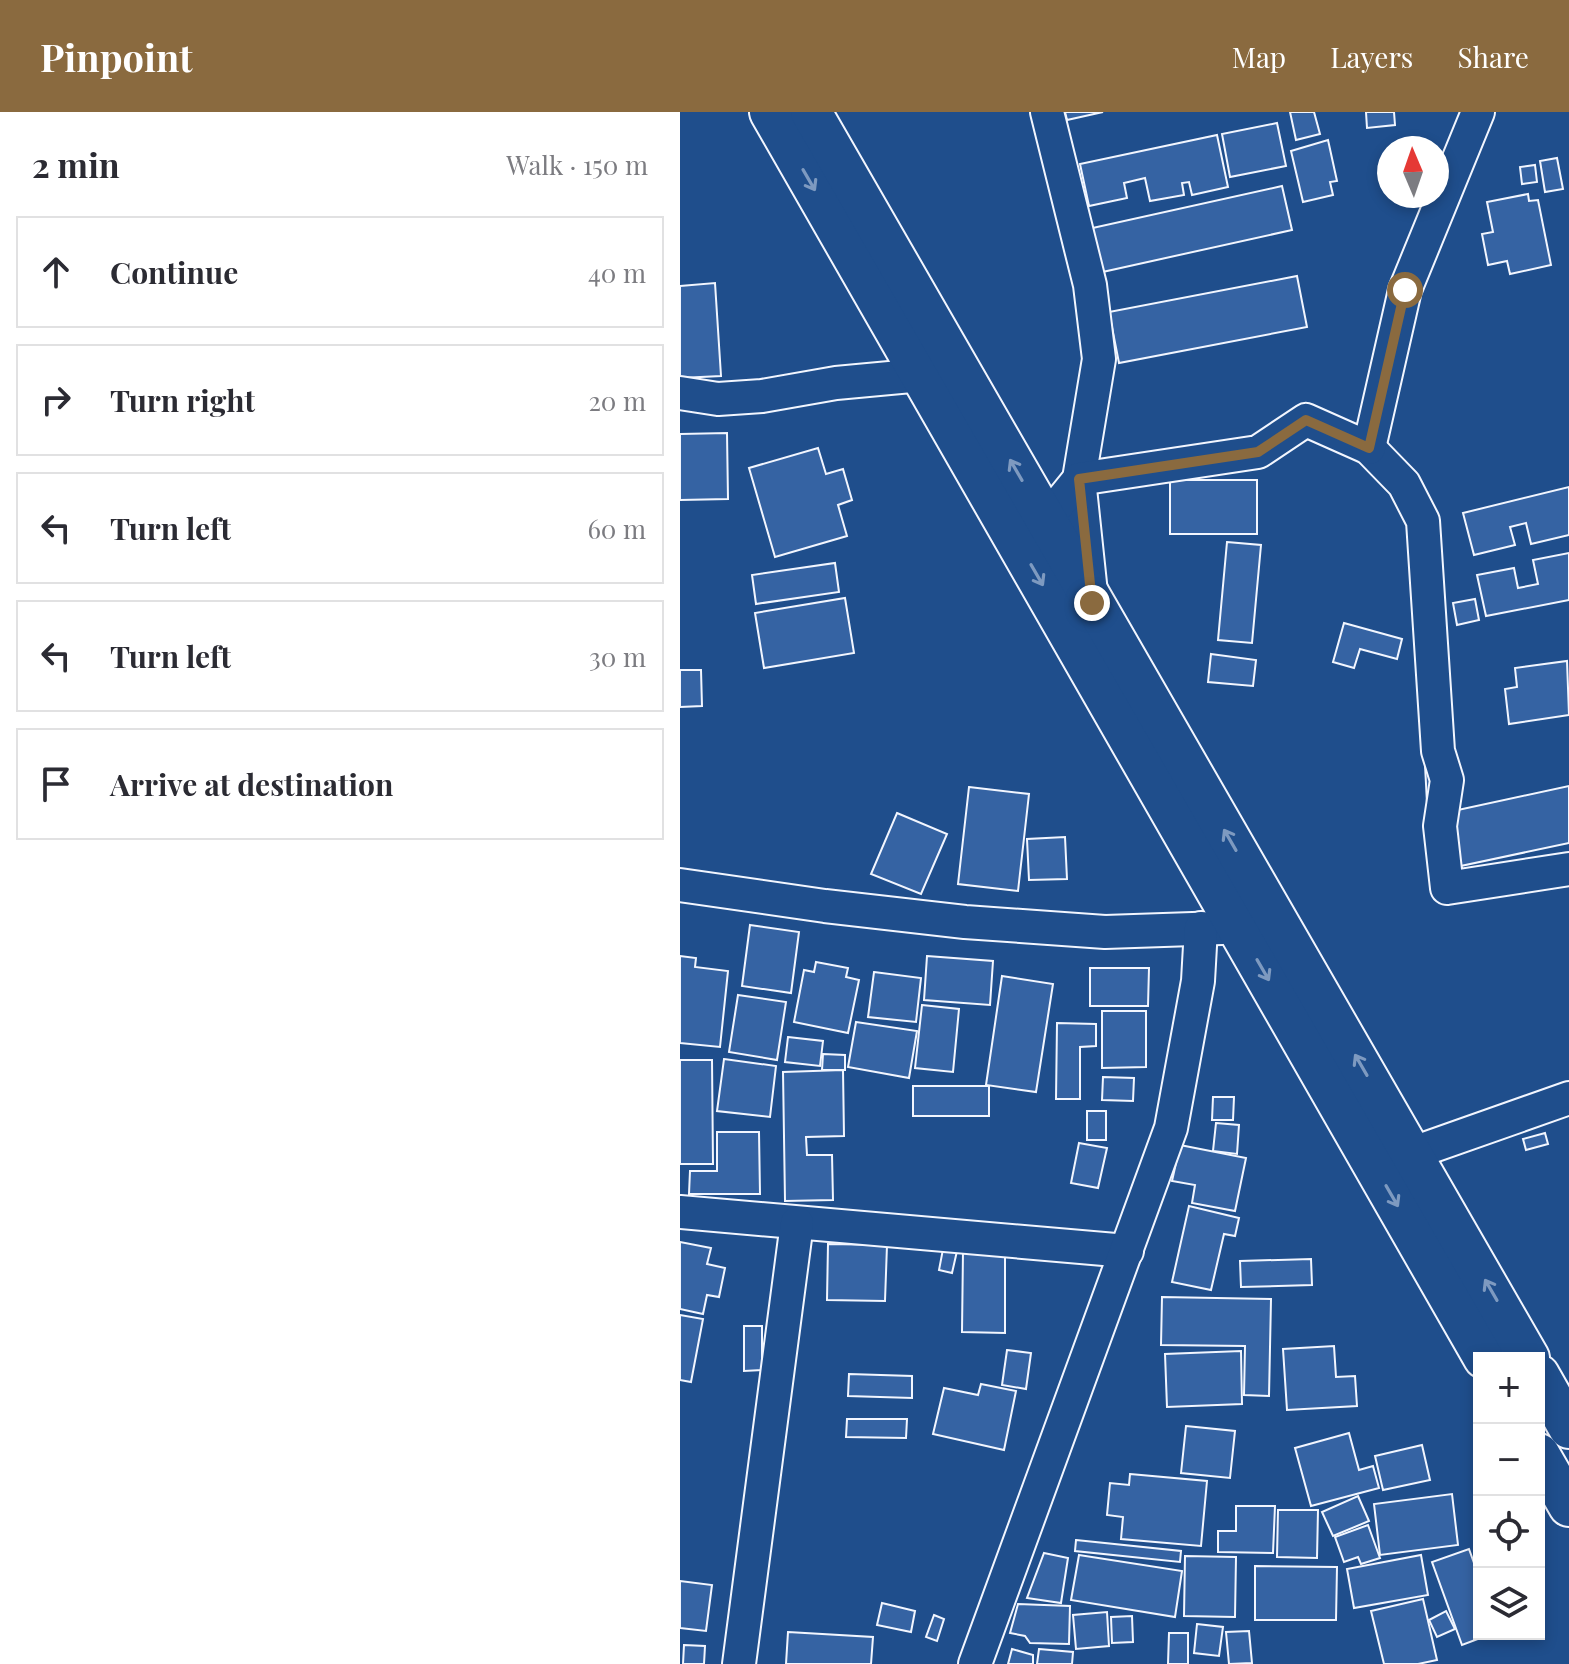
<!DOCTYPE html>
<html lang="en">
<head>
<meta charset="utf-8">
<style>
	body { margin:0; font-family:"Playfair Display",serif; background:#f2f2f3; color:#2b2b33 }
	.controls { position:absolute; right:24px; bottom:24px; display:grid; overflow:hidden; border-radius:0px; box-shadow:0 4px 12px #0003 }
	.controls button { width:72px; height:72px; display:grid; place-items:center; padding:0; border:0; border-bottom:2px solid #e1e1e2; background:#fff; color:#2b2b33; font:40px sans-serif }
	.compass { position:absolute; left:697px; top:24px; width:72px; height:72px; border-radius:50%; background:#fff; box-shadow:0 4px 12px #0003; rotate:358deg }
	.stop { position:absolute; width:24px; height:24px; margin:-18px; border:6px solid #8a6a3f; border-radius:50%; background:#fff }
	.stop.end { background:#8a6a3f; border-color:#fff; box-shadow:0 2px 8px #0008 }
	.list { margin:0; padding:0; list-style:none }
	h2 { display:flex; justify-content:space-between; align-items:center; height:104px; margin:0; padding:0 32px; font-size:34px }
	h2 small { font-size:26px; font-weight:400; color:#7c7c81 }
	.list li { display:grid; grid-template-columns:52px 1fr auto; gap:24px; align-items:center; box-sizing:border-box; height:112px; margin:0 16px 16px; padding:0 16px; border:2px solid #e1e1e2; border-radius:0px }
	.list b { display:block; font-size:30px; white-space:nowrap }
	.list em { font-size:26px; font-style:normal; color:#7c7c81 }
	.icon { flex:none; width:44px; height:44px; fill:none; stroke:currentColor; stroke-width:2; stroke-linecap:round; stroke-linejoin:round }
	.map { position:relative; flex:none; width:889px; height:1552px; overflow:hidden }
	header { display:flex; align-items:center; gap:48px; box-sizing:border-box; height:112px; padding:0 40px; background:#8a6a3f; color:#fff }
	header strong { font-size:38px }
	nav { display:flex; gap:44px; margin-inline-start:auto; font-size:28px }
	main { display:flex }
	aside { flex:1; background:#fff }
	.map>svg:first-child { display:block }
	.building { fill:#3563a3; stroke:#f2f6ff; stroke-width:2 }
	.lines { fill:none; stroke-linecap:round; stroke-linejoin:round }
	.minor-casing { stroke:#f2f6ff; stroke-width:36 }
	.major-casing { stroke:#f2f6ff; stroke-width:44 }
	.minor { stroke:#1f4e8c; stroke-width:32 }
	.major { stroke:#1f4e8c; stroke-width:40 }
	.oneway { stroke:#7e9ac0 }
	.route { stroke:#8a6a3f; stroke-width:10 }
</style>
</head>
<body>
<header>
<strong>Pinpoint</strong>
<nav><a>Map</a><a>Layers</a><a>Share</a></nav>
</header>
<main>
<aside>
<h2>2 min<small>Walk · 150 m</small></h2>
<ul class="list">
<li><svg class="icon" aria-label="ahead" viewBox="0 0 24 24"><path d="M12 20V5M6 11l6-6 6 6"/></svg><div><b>Continue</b></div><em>40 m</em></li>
<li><svg class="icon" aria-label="right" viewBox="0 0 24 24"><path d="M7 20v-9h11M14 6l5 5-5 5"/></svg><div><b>Turn right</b></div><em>20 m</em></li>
<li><svg class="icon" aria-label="left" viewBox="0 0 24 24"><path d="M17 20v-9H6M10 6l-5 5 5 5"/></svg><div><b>Turn left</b></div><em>60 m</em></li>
<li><svg class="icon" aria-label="left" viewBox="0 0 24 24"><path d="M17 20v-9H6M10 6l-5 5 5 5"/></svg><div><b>Turn left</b></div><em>30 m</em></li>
<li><svg class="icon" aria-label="arrive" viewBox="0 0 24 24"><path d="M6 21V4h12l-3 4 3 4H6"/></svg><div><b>Arrive at destination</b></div></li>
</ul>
</aside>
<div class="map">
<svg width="889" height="1552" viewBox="0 0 889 1552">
	<rect width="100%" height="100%" fill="#1f4e8c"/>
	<g class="building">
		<polygon points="385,0 423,0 387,8"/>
		<polygon points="610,0 634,0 640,22 616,28"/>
		<polygon points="686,0 714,0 715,13 687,16"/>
		<polygon points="597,11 606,54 550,65 542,22"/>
		<polygon points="537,23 548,75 512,83 509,70 502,71 504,83 470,89 465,66 444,71 447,86 409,94 400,52"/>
		<polygon points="648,28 657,69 650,70 653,83 623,90 611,39"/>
		<polygon points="877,46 883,77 865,80 860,49"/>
		<polygon points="855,53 857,70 842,72 840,55"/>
		<polygon points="602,74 612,118 418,161 408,117"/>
		<polygon points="848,82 849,89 858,88 871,153 830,162 827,149 808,153 802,122 813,120 807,90"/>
		<polygon points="617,164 627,215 439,251 429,200"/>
		<polygon points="35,171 41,264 0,266 0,174"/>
		<polygon points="47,321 48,387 0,388 0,322"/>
		<polygon points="138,336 146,362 163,357 172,388 158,393 167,424 95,445 69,356"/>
		<rect x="490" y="368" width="87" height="54"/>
		<polygon points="889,375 889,423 851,432 846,411 830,415 835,433 794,443 783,401"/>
		<polygon points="547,430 581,433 572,531 538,528"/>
		<polygon points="889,441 889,488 806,504 797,463 834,456 838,476 858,472 853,448"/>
		<polygon points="155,451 159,480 76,492 72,463"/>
		<polygon points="165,486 174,541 84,556 75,501"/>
		<polygon points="795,487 799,508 777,513 773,491"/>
		<polygon points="664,511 722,527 717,547 680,537 674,556 653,550"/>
		<polygon points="531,542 576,548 573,574 528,570"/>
		<polygon points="887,549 889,603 829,612 825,577 837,575 835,556"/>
		<polygon points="0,558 21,558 22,594 0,595"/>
		<polygon points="745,653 759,653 761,690 747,691"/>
		<polygon points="889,674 889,731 776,755 764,701"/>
		<polygon points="289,675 349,682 338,779 278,772"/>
		<polygon points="217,701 267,722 241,782 191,762"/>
		<polygon points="385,725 387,767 349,768 347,727"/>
		<polygon points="70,813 119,820 111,881 62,874"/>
		<polygon points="0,844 16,846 15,855 48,859 40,935 0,931"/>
		<polygon points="247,844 313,849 310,893 244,888"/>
		<polygon points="136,850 168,856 166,865 179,868 168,921 114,910 124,858 134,860"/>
		<polygon points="410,856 469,856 468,894 410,894"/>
		<polygon points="194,860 241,866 236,910 188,905"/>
		<polygon points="322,864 373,872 356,980 306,973"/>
		<polygon points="58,883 106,890 97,948 49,940"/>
		<polygon points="242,893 279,897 273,960 235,956"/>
		<polygon points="422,899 466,899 466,955 422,956"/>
		<polygon points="176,910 237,919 229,966 168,955"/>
		<polygon points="377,911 416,912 416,934 400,935 400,987 376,987"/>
		<polygon points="108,925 143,929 140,954 105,950"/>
		<polygon points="143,942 165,943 165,958 142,958"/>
		<polygon points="44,947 96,954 90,1005 37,999"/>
		<polygon points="0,948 32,948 33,1052 0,1052"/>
		<polygon points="163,958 164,1024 126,1025 127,1043 152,1043 153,1088 105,1089 103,960"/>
		<polygon points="423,965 454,966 453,989 422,988"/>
		<rect x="233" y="974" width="76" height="30"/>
		<polygon points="533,985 554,985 553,1008 532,1008"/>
		<rect x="407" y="999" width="19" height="29"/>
		<polygon points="536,1011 559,1013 557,1042 533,1039"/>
		<polygon points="37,1020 79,1020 80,1082 9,1082 10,1059 37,1059"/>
		<polygon points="865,1021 868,1032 846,1038 843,1027"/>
		<polygon points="399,1031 427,1036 418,1076 391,1071"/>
		<polygon points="500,1033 566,1046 555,1099 512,1091 515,1073 492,1069"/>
		<polygon points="509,1094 559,1106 555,1124 544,1122 531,1178 492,1170"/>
		<polygon points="0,1130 31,1136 27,1152 45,1156 39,1185 27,1183 23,1202 0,1197"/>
		<polygon points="148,1132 207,1133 205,1189 147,1188"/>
		<polygon points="263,1137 277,1139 272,1161 259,1158"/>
		<polygon points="283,1138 325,1138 325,1221 282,1220"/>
		<polygon points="631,1147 632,1173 561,1175 560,1149"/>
		<polygon points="482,1185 591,1187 589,1284 564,1283 565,1234 481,1233"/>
		<polygon points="0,1203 23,1207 11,1270 0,1268"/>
		<polygon points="64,1214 82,1214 82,1258 64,1259"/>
		<polygon points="654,1234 656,1265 675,1264 677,1294 607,1298 603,1237"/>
		<polygon points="327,1238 351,1241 346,1277 322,1273"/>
		<polygon points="561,1239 562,1292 487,1295 485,1242"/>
		<polygon points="169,1262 232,1264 232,1286 168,1284"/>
		<polygon points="301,1272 336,1279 324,1338 253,1322 264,1276 298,1283"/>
		<polygon points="167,1307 227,1307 226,1326 166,1325"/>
		<polygon points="506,1314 555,1319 550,1366 501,1361"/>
		<polygon points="669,1321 679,1358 693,1354 699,1376 631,1394 615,1336"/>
		<polygon points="742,1333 750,1368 703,1378 695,1344"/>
		<polygon points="450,1362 527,1369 521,1434 441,1427 443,1405 427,1403 430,1371 449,1373"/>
		<polygon points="772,1382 778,1433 700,1443 694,1392"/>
		<polygon points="678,1384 689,1409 653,1424 642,1400"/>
		<polygon points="556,1394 595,1394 593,1441 538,1440 538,1419 556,1419"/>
		<polygon points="598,1398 638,1398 637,1446 597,1445"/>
		<polygon points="688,1413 700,1446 681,1452 678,1445 664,1450 655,1425"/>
		<polygon points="396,1428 501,1439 500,1450 395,1439"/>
		<polygon points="789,1437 799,1465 799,1522 811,1522 782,1533 752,1450"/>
		<polygon points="364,1441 388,1446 381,1491 347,1486"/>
		<polygon points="399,1443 502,1459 495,1505 391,1488"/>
		<polygon points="741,1443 748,1483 674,1496 667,1457"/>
		<polygon points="505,1444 556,1445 555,1505 504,1504"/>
		<polygon points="575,1454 657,1455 656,1508 575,1508"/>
		<polygon points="0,1469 32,1473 26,1519 0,1516"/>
		<polygon points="743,1487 757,1548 738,1552 704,1552 691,1499"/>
		<polygon points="202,1491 235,1499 231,1520 197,1513"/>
		<polygon points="338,1492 390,1494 389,1532 350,1531 345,1524 330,1521"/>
		<polygon points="766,1499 775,1517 757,1525 749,1508"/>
		<polygon points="427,1500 429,1534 396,1537 393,1503"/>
		<polygon points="254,1503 264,1507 257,1529 246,1525"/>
		<polygon points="452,1504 453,1530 432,1531 431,1505"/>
		<polygon points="517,1512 543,1515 539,1544 514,1541"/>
		<polygon points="569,1519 572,1551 549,1552 546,1520"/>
		<polygon points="108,1520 193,1525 191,1552 106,1552"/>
		<polygon points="489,1521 508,1521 508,1552 488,1552"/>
		<polygon points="4,1533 25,1534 24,1552 3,1552"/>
		<polygon points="332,1537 353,1543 353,1552 328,1552"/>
		<polygon points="359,1537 393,1540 392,1552 357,1552"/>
	</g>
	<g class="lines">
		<defs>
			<g id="minor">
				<polyline points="367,0 410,173 419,247 399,367 411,481"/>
				<polyline points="0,281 38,287 82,284 156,271 242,263"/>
				<polyline points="689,336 724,372 743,409 758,639 767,668 760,714 767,776 889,757"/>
				<polyline points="365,409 399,367 578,340 626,308 689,336 725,178 798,0"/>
				<polyline points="0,773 145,794 285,810 425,820 542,816"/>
				<polyline points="733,1041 889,986"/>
				<polyline points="0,1100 447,1139"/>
				<polyline points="59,1552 117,1111"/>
				<polyline points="295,1552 491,1016 518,869 521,816"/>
			</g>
			<g id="major">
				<polyline points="90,0 804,1246"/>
				<polyline points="131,0 849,1246"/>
				<polyline points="859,1263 889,1316"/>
				<polyline points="859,1342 889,1394"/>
			</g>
		</defs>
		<use href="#minor" class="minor-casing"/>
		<use href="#major" class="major-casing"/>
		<use href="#minor" class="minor"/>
		<use href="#major" class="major"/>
	</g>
	<defs><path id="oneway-shaft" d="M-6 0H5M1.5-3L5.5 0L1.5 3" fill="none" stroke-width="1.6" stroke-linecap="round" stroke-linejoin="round" transform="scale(2)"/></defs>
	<g class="oneway">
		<use href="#oneway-shaft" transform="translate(129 68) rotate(60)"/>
		<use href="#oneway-shaft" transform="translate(336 358) rotate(-120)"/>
		<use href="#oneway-shaft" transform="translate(357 463) rotate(60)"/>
		<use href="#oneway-shaft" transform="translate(550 728) rotate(-120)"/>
		<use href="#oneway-shaft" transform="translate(583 858) rotate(60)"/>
		<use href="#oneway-shaft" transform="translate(681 953) rotate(-120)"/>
		<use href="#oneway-shaft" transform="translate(712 1084) rotate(60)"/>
		<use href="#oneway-shaft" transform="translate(811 1178) rotate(-120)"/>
	</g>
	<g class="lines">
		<polyline class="route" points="412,491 399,367 578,340 626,308 689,336 725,178"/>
	</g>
</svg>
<div class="controls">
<button>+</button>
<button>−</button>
<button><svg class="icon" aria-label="locate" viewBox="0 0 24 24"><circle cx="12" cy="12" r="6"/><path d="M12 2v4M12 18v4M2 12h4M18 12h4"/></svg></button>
<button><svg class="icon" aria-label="layers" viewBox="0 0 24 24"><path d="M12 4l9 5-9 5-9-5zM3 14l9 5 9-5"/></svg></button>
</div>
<svg class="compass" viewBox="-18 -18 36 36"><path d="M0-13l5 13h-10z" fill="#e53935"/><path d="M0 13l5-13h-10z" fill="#7c7c81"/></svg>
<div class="stop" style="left:725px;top:178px"></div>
<div class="stop end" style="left:412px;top:491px"></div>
</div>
</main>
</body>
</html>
